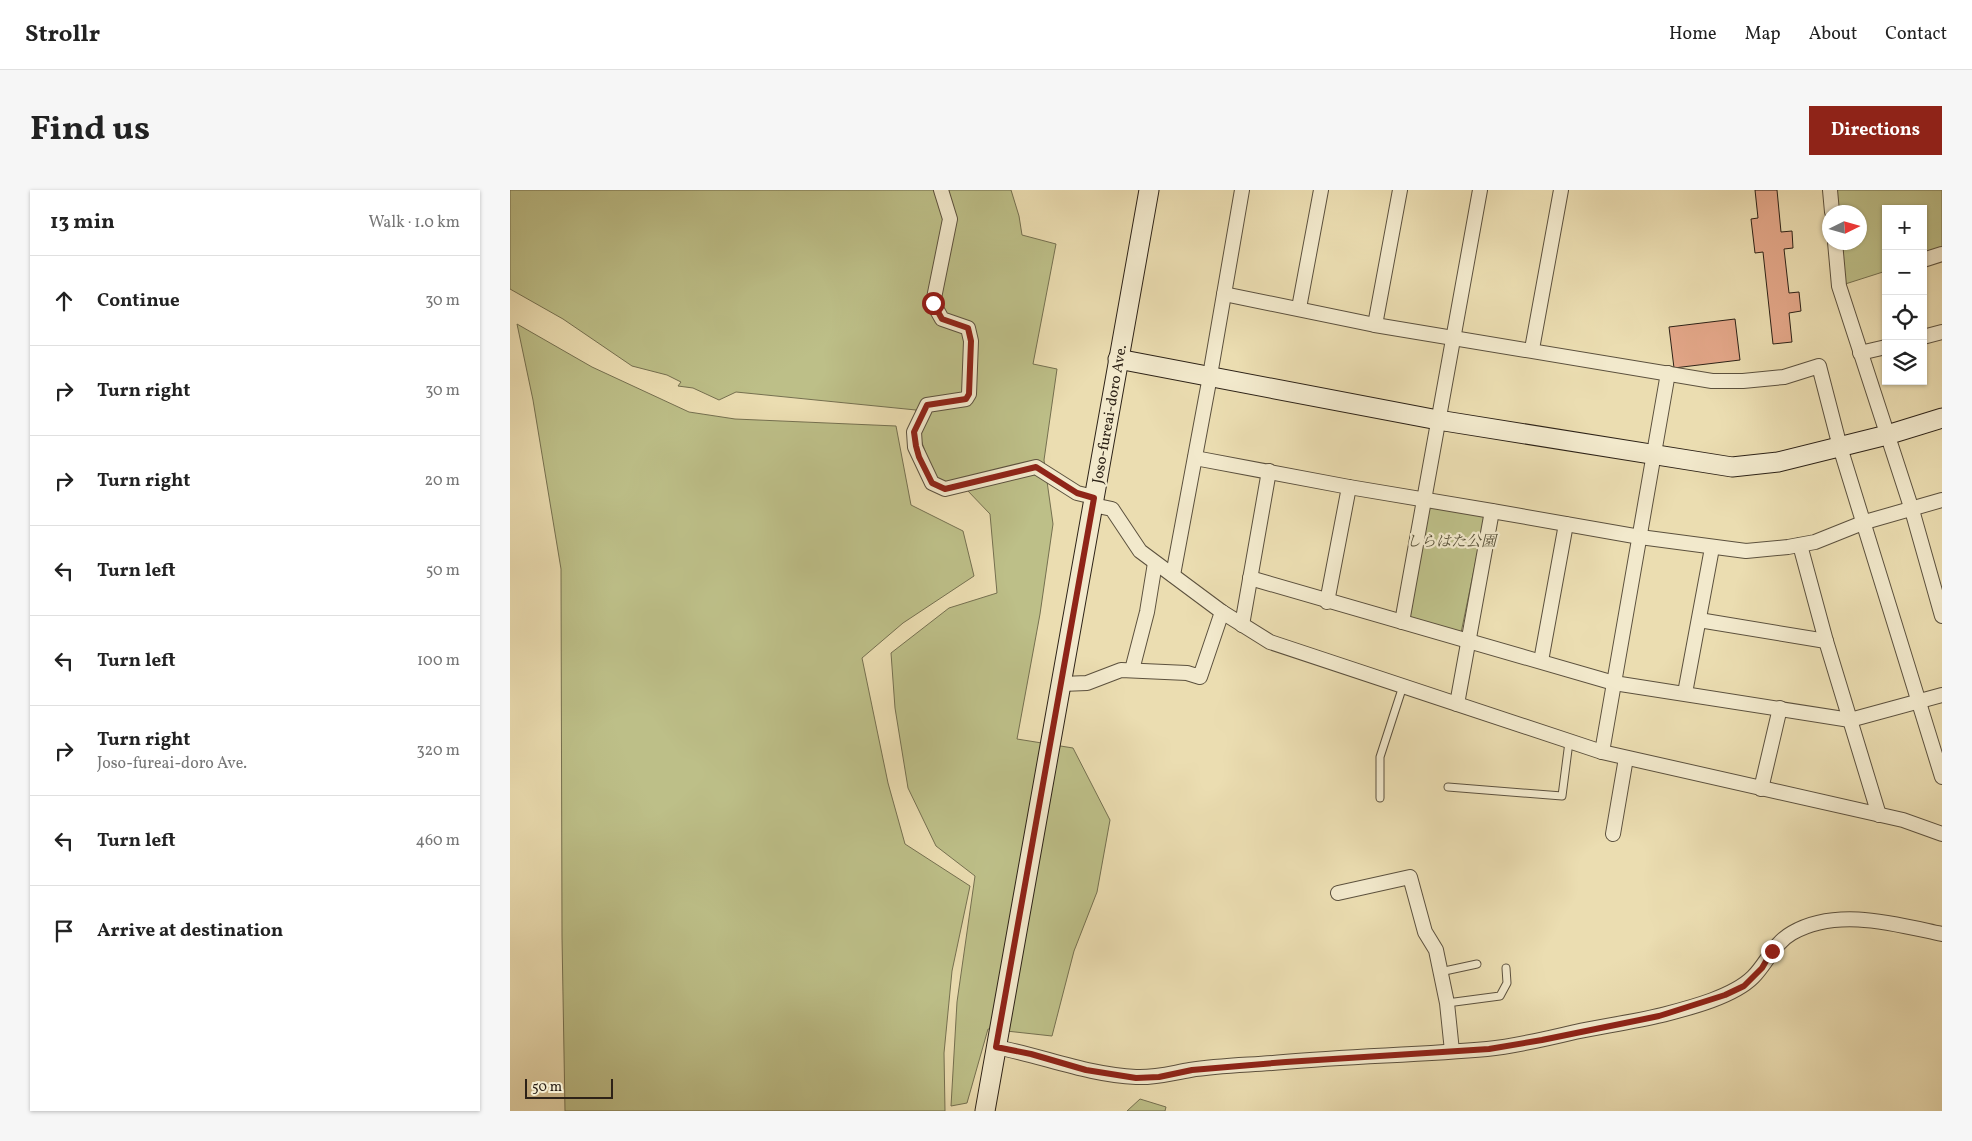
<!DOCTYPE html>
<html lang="en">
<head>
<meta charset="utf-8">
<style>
	body { margin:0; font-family:Vollkorn,"Noto Serif JP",serif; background:#f6f6f6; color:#222 }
	.controls { position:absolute; right:15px; top:15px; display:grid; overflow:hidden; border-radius:0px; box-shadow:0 1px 4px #0004 }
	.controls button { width:45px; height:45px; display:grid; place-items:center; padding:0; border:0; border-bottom:1px solid #e0e0e0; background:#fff; color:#222; font:25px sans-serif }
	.compass { position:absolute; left:1312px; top:15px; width:45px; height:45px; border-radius:50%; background:#fff; box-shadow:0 1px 4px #0004; rotate:85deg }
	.scale { position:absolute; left:15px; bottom:12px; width:88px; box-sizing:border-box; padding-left:5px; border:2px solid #2d2217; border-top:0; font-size:14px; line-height:18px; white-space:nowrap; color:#2d2217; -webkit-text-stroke:4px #f2e9cc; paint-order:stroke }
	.stop { position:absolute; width:15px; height:15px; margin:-11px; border:4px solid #8f2418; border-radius:50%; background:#fff }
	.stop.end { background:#8f2418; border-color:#fff; box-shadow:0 1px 5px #0008 }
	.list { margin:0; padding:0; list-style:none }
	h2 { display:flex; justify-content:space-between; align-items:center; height:65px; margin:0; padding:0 20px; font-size:21px }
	h2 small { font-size:16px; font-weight:400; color:#767676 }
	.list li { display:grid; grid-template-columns:32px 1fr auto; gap:15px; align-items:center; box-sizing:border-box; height:90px; padding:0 20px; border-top:1px solid #e0e0e0 }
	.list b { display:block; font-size:19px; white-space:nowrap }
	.list p { margin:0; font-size:16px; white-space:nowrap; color:#767676 }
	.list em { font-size:16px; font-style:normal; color:#767676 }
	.icon { flex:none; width:28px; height:28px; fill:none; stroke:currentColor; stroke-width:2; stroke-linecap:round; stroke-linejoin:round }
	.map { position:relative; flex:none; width:1432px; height:921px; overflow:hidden; border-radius:0px }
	header { display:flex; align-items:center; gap:30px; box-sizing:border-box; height:70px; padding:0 25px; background:#fff; border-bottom:1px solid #e0e0e0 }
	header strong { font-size:24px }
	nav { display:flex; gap:28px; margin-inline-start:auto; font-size:18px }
	.intro { display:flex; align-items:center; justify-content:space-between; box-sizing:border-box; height:120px; padding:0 30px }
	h1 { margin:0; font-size:35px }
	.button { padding:12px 22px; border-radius:0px; background:#8f2418; color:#fff; font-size:18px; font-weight:700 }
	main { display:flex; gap:30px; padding:0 30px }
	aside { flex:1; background:#fff; border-radius:0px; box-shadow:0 1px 4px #0004 }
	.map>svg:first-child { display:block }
	.green { fill:#bdbf88; stroke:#757050 }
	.building { fill:#e3a789; stroke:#2d2217 }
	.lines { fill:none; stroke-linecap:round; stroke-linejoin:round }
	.lane-casing { stroke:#5c513e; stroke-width:9 }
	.street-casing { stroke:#5c513e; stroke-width:16 }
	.secondary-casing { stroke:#2d2217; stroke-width:21 }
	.lane { stroke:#f2e9cc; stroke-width:7 }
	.street { stroke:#f2e9cc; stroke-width:14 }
	.secondary { stroke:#f2e9cc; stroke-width:19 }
	.route { stroke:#8f2418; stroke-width:6 }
	.labels { text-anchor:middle; stroke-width:4.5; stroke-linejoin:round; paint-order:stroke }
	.street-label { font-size:15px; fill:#2d2217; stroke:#f2e9cc }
	.park-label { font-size:15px; font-style:italic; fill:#585139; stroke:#f2e9cc }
</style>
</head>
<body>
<header>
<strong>Strollr</strong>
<nav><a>Home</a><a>Map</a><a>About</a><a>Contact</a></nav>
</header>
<div class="intro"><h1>Find us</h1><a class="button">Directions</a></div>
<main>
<aside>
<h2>13 min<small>Walk · 1.0 km</small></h2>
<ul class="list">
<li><svg class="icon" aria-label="ahead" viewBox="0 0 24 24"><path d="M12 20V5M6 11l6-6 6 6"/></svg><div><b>Continue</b></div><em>30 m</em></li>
<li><svg class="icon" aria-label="right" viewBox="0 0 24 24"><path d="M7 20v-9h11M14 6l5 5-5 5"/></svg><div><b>Turn right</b></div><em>30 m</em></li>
<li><svg class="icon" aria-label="right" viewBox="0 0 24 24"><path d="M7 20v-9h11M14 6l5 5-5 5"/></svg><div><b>Turn right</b></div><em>20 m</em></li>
<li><svg class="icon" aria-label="left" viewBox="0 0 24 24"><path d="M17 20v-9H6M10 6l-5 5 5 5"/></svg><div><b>Turn left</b></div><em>50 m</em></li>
<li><svg class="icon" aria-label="left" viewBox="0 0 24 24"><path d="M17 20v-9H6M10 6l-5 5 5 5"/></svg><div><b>Turn left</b></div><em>100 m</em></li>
<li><svg class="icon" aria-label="right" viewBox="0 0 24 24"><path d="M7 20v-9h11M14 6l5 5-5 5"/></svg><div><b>Turn right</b><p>Joso-fureai-doro Ave.</p></div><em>320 m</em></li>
<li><svg class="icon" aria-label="left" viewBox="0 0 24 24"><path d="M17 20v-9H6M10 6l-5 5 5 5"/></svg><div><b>Turn left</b></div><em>460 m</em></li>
<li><svg class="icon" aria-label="arrive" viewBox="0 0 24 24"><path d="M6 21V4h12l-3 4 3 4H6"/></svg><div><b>Arrive at destination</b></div></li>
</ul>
</aside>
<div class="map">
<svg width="1432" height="921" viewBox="0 0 1432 921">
	<rect width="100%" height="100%" fill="#ebddb1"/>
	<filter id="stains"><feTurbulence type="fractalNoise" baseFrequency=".004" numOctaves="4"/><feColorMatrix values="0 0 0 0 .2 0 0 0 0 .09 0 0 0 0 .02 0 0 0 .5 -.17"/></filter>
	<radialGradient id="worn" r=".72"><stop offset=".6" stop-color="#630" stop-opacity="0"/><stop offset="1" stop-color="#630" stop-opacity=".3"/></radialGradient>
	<g class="green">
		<polygon points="0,0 501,0 509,26 512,45 546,54 523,174 547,179 534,270 543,334 530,424 507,549 563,558 600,630 587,702 564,761 542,846 478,839 457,913 441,916 447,812 465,686 426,656 398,598 385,518 381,463 439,418 487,403 480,324 457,300 425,289 406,236 406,220 226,202 209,210 183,198 168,196 171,192 157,185 122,176 53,129 0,99"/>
		<polygon points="1320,0 1432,0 1432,64 1413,70 1413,19 1376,19 1376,81 1329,96 1325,53 1350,52 1350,22 1322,22"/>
		<polygon points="7,134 82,177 179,222 225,229 386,236 401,315 453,341 464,386 393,433 352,468 378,593 395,654 460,696 442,781 434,863 435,921 55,921 52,747 51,379 23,210"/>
		<polygon points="919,316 975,326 951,443 900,427"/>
		<polygon points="630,909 656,917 655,921 617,921"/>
	</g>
	<g class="building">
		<polygon points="1245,0 1267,0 1271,42 1282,41 1283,58 1274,59 1279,103 1289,102 1291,121 1279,123 1282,152 1263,154 1253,62 1245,63 1241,29 1248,28"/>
		<polygon points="1225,129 1230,170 1164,178 1159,137"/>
	</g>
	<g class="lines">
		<defs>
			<g id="lane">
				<polyline points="938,597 1052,606 1059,552"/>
				<polyline points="870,608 870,567 893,496"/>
				<polyline points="930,782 967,774"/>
				<polyline points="937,813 990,806 997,793 996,778"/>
			</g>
			<g id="street">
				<polyline points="431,0 440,29 423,113 432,129 458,138 461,151 459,204 456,209 417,215 404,242 405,257 422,293 435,299 526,277 567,303 584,307"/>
				<polyline points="1320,0 1322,22"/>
				<polyline points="1325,52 1329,96 1402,320 1432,426"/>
				<polyline points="1413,70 1432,64"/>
				<polyline points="714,104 865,135 1202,191 1233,191 1274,187 1309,176 1330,257 1432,587"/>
				<polyline points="789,118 811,0"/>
				<polyline points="865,135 890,0"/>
				<polyline points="1413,147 1432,142"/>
				<polyline points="1022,159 1051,0"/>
				<polyline points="1350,163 1376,157"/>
				<polyline points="685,268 839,297 982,321 1130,347 1236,361 1278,357 1305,352 1355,332 1432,310"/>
				<polyline points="583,315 602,319 630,361 712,422 760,452 1092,562 1393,630 1432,644"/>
				<polyline points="1290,355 1316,451 1369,625"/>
				<polyline points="663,385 698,197 732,0"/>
				<polyline points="740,388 1104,493 1340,530 1432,505"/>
				<polyline points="817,412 839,297"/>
				<polyline points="1189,430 1316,451"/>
				<polyline points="892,432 970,0"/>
				<polyline points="732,435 759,281"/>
				<polyline points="1031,471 1056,334"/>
				<polyline points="622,480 637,422 645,373"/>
				<polyline points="552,494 577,493 611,480 677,483 690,487 712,422"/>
				<polyline points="1175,503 1202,358"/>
				<polyline points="947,514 982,321"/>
				<polyline points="1092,562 1158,183"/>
				<polyline points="1251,599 1270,518"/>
				<polyline points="1103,644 1116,568"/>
				<polyline points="828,703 900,687 915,742 926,760 937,813 942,861"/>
				<path d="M486,857C533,866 578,885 626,887C645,888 662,883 680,880C711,875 743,875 774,872C842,866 909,865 977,859C1006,856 1036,849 1065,842C1094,836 1123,832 1152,825C1179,818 1223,807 1243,787C1257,773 1264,753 1282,743C1327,717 1385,734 1432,744"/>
			</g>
			<g id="secondary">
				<polyline points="608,169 928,230 1222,277 1268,272 1377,245 1432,228"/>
				<polyline points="475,921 639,0"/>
			</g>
		</defs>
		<use href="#lane" class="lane-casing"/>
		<use href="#street" class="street-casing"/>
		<use href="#secondary" class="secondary-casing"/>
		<use href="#lane" class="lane"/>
		<use href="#street" class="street"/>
		<use href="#secondary" class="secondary"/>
	</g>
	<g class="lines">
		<polyline class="route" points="423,113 432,129 458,138 461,151 459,204 456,209 417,215 404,242 406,256 409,267 422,293 435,299 526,277 567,303 584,308 486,857 521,864 576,880 626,888 649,887 682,880 776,872 979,859 1032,850 1149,826 1215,805 1234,796 1252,778 1262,761"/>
	</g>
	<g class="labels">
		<g class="street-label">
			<text transform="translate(599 224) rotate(-80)" y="5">Joso-fureai-doro Ave.</text>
		</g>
		<g class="park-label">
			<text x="941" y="356">しらはた公園</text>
		</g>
	</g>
	<rect width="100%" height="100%" filter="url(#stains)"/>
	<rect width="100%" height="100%" fill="url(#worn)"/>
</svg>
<div class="controls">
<button>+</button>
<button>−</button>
<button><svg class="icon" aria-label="locate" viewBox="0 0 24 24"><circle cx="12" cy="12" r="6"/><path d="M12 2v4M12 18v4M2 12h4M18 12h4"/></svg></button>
<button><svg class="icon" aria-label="layers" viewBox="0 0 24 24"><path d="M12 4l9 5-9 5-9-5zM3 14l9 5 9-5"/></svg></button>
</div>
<svg class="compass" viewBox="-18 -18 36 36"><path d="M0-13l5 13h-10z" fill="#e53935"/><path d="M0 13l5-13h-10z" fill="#767676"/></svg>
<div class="scale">50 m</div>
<div class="stop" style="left:423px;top:113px"></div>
<div class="stop end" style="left:1262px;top:761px"></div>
</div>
</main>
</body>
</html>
